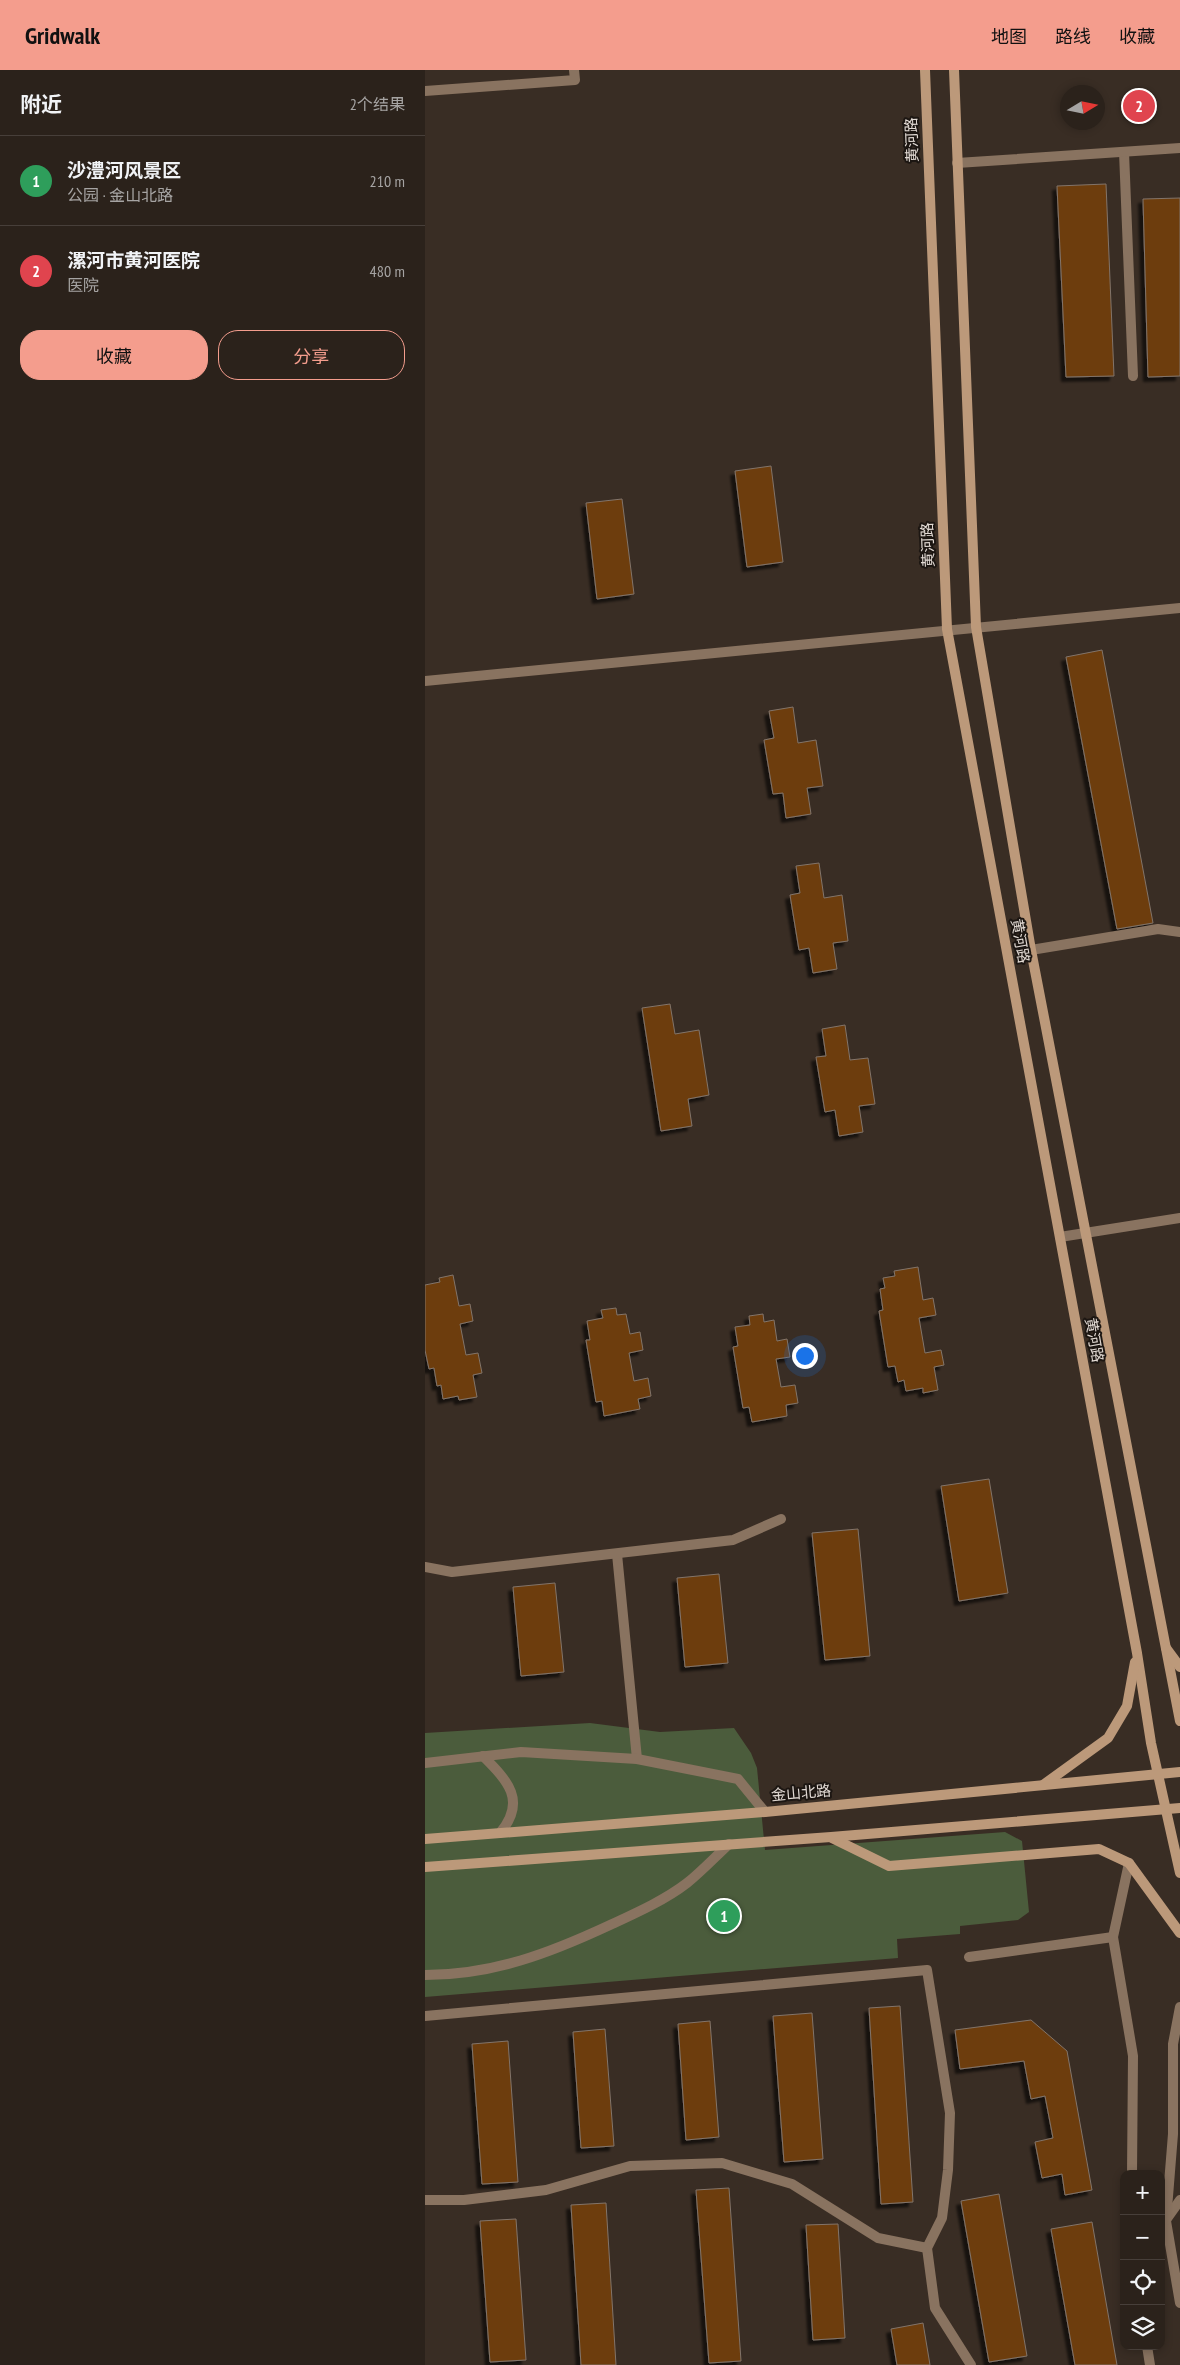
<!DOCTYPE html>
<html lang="zh">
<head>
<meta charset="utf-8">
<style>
	body { margin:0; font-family:"PT Sans Narrow","Noto Sans SC",sans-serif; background:#372f28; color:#f1f3f6 }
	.controls { position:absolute; right:15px; bottom:15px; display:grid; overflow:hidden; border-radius:10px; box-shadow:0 2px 8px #0003 }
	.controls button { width:45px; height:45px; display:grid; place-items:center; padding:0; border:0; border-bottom:1px solid #473f3a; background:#2b221b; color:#f1f3f6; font:25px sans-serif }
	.compass { position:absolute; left:635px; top:15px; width:45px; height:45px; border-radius:50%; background:#2b221b; box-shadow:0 2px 8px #0003; rotate:80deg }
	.you { position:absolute; left:379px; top:1285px; width:18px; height:18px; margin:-12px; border:4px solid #fff; border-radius:50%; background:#1a73e8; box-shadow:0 0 0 8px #1a73e833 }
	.badge { display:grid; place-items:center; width:32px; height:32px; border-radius:50%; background:#f49d8d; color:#fff; font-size:16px; font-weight:700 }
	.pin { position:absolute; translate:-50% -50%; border:2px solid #fff; box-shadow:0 1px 5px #0006 }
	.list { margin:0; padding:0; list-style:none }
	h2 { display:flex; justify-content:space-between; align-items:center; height:65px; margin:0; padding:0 20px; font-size:21px }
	h2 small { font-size:16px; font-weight:400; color:#a6a4a3 }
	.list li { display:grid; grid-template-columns:32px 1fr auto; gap:15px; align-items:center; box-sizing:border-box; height:90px; padding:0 20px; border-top:1px solid #473f3a }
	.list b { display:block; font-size:19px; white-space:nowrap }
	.list p { margin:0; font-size:16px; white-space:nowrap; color:#a6a4a3 }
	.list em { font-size:16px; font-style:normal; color:#a6a4a3 }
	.actions { display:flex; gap:10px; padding:15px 20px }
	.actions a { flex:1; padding:11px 0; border:1px solid #f49d8d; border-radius:20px; text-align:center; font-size:18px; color:#f49d8d }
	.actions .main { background:#f49d8d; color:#111 }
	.icon { flex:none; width:28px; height:28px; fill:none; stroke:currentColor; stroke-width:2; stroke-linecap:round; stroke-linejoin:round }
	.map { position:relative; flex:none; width:755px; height:2295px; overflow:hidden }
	header { display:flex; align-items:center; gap:30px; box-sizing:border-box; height:70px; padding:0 25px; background:#f49d8d; color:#111 }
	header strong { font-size:24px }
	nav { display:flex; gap:28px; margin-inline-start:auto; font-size:18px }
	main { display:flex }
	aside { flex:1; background:#2b221b }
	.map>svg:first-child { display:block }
	.green { fill:#4b5c3c }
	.building { fill:#6d3e0d; stroke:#82746a; filter:url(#shadow) }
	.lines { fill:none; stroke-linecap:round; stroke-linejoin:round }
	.minor { stroke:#897360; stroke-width:10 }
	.secondary { stroke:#bc997a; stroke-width:10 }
	.labels { text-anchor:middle; stroke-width:4; stroke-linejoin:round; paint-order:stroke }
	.street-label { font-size:15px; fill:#e2dad4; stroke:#1c1612 }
</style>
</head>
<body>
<header>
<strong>Gridwalk</strong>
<nav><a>地图</a><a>路线</a><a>收藏</a></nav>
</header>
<main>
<aside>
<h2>附近<small>2个结果</small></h2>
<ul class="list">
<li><span class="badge" style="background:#2e9e5b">1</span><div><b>沙澧河风景区</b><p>公园 · 金山北路</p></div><em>210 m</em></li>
<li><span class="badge" style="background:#e0444e">2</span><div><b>漯河市黄河医院</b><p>医院</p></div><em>480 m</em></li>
</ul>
<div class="actions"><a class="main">收藏</a><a>分享</a></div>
</aside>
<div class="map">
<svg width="755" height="2295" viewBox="0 0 755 2295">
	<defs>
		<filter id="shadow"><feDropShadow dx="-4.5" dy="4.5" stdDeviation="1" flood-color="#0009"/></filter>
	</defs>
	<rect width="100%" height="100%" fill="#392d24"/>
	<polygon class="green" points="165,1653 235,1662 309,1658 326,1683 332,1698 340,1780 580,1762 597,1771 604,1842 593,1850 535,1856 535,1864 472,1869 473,1888 0,1927 0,1663"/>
	<g class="building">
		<polygon points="681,114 689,306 641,307 632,116"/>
		<polygon points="755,128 755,306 723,307 718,129"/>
		<polygon points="346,396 358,492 322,497 310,401"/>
		<polygon points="197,429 209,524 172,529 161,433"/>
		<polygon points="677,580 728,853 692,859 641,587"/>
		<polygon points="368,637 373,673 391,670 398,716 382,718 386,744 361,748 358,723 348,724 339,670 349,668 344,641"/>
		<polygon points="394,793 399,828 417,825 423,871 408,873 412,899 388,903 384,878 374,880 365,825 375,823 371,796"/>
		<polygon points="245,934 250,964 274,960 284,1025 263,1029 267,1056 236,1061 217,938"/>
		<polygon points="420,955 425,990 443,988 450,1034 434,1036 438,1062 414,1066 410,1040 400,1042 391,987 401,986 397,959"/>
		<polygon points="493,1197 498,1230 508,1228 511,1245 494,1248 500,1283 516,1280 519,1295 509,1297 513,1320 498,1323 498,1318 481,1321 479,1310 473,1312 470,1296 463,1297 454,1241 458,1240 455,1219 460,1218 458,1208 470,1206 469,1201"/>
		<polygon points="28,1205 34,1236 45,1234 48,1251 35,1254 41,1285 53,1283 57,1303 48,1305 52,1327 34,1330 33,1326 18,1329 16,1315 12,1316 9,1298 4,1299 0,1280 0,1215 15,1212 14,1208"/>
		<polygon points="191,1238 192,1245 201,1244 205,1264 215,1262 218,1280 204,1283 209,1311 223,1308 226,1326 213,1329 215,1339 179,1346 177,1331 171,1332 161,1270 165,1270 162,1251 178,1248 176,1240"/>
		<polygon points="338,1244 339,1252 349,1250 352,1271 362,1269 365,1287 351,1289 356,1317 370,1315 373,1333 361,1335 362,1346 327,1352 324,1337 318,1338 308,1277 313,1276 310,1257 325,1255 324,1246"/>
		<polygon points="564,1409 583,1523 534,1531 516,1416"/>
		<polygon points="433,1459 445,1586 400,1590 387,1463"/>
		<polygon points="294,1504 303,1593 260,1597 252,1508"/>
		<polygon points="130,1513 139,1602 96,1606 88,1517"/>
		<polygon points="475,1936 488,2132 456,2134 444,1938"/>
		<polygon points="387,1943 398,2089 359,2092 348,1946"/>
		<polygon points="606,1950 642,1981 667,2120 640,2125 637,2104 617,2108 610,2072 628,2068 620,2026 606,2029 599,1991 535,1999 530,1960"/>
		<polygon points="285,1951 294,2067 261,2070 253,1954"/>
		<polygon points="180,1959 189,2076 156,2078 148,1962"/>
		<polygon points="83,1971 93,2112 57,2114 47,1974"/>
		<polygon points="304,2118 316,2291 284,2293 271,2120"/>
		<polygon points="574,2124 602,2286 564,2292 536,2131"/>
		<polygon points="181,2133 191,2295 156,2295 146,2135"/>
		<polygon points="91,2149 101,2290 65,2292 55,2151"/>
		<polygon points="667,2152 692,2295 650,2295 626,2159"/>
		<polygon points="413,2154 420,2268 388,2270 381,2155"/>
		<polygon points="498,2253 505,2295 472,2295 466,2259"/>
	</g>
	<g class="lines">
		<g class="minor">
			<polyline points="0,21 150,10 149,0"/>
			<polyline points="699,82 708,306"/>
			<polyline points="532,93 755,78"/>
			<polyline points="0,611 755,538"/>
			<polyline points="606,880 733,859 755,862"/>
			<polyline points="635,1167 755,1148"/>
			<polyline points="192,1484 212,1689"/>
			<polyline points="0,1497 27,1502 308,1470 356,1449"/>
			<path d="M58,1686C83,1711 102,1731 75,1763"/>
			<polyline points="0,1693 96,1682 212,1689 313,1709 340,1742"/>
			<polyline points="704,1793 688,1867 708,1986 707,2104"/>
			<polyline points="544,1887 688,1867"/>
			<path d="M0,1905C68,1905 125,1883 185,1855C211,1843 240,1830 262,1813C277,1801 290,1787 304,1774"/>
			<polyline points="755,1937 748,1974 748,2064 741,2151 755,2233"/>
			<polyline points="0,1946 502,1900 525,2043 523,2100 517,2148 502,2178 510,2238 546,2295"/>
			<polyline points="0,2130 39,2130 121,2120 205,2096 297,2093 367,2114 453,2168 502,2178"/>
			<polyline points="741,2150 755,2130"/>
			<polyline points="722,2276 725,2295"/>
		</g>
		<g class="secondary">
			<polyline points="500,0 522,559 712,1583 726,1673 755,1803"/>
			<polyline points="529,0 551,557 606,880 755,1651"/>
			<polyline points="741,1578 755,1597"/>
			<polyline points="618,1715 683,1668 702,1636 710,1592"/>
			<polyline points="407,1768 464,1796 674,1779 704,1793 755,1863"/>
			<polyline points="0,1769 340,1742 755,1702"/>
			<polyline points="0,1797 406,1767 755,1738"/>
		</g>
	</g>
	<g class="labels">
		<g class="street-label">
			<text transform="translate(487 70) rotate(-92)" y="5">黄河路</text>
			<text transform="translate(503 475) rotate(-92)" y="5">黄河路</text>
			<text transform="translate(595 871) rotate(80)" y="5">黄河路</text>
			<text transform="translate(669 1270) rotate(80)" y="5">黄河路</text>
			<text transform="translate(376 1723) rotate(-5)" y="5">金山北路</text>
		</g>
	</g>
</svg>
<div class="controls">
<button>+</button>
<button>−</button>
<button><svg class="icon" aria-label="locate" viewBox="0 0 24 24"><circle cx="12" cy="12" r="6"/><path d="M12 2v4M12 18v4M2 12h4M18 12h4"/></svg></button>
<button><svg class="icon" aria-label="layers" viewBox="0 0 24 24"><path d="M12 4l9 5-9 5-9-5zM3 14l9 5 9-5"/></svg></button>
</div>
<svg class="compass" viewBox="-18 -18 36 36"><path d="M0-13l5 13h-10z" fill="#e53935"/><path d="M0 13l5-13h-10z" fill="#a6a4a3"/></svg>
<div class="you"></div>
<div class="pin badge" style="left:299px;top:1846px;background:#2e9e5b">1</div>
<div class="pin badge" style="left:714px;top:36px;background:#e0444e">2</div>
</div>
</main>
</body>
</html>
